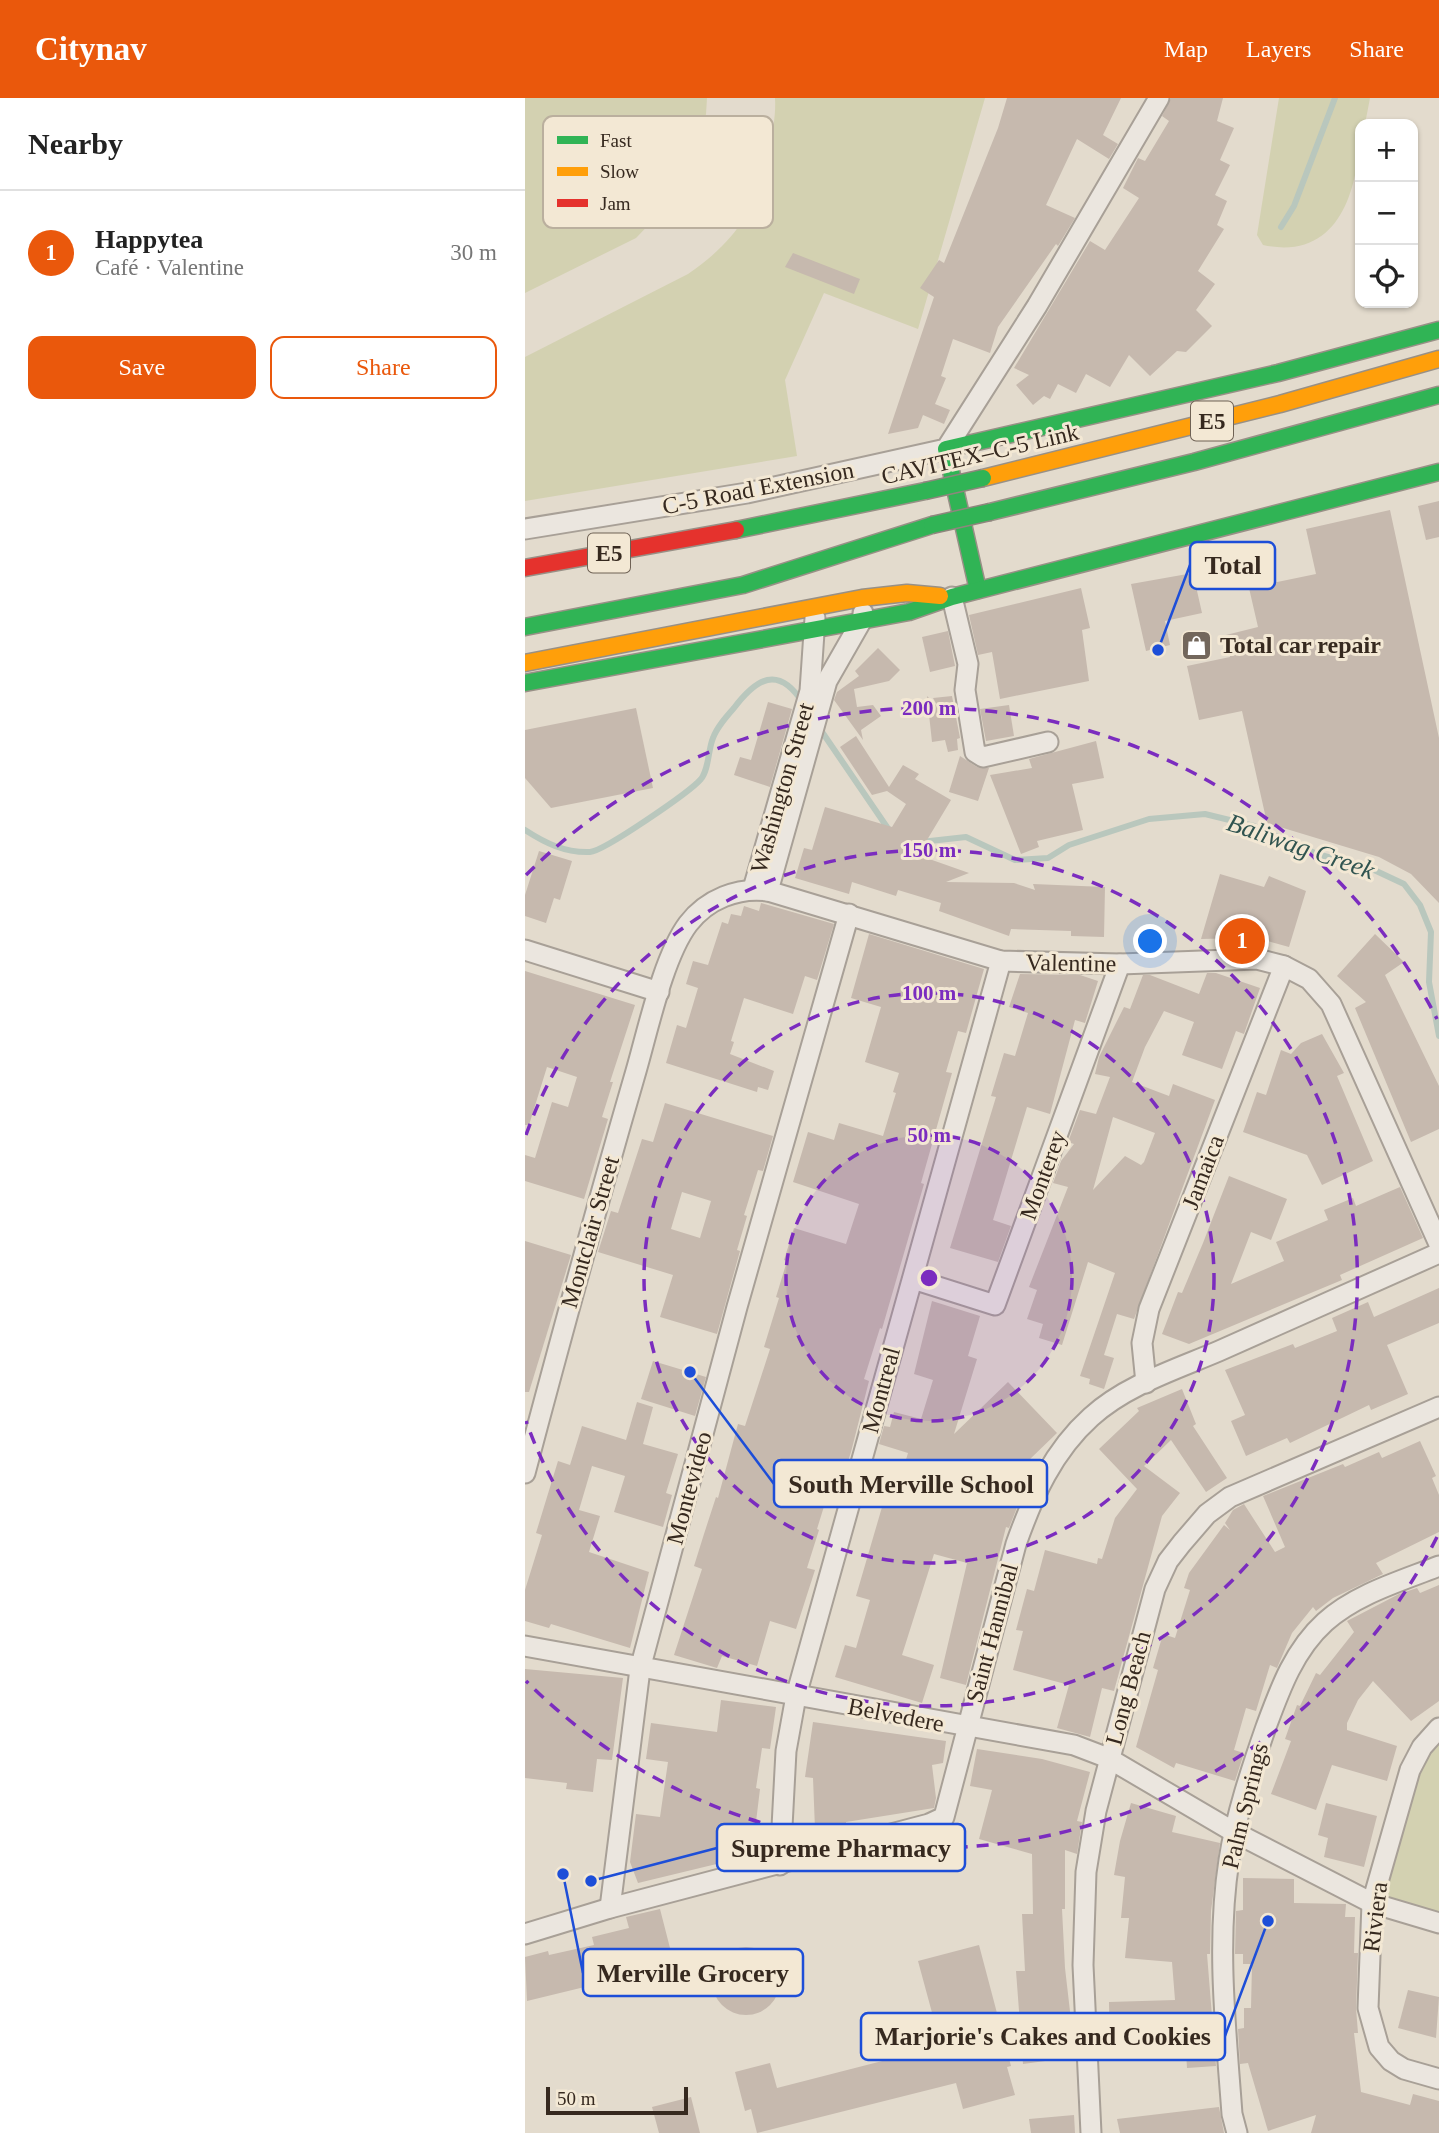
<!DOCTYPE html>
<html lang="en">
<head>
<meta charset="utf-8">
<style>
	body { margin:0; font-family:Georgia,serif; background:#f6f6f6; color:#222 }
	.controls { position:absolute; right:21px; top:21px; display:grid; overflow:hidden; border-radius:14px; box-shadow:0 2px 5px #0004 }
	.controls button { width:63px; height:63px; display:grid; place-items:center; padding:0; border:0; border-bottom:2px solid #e0e0e0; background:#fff; color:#222; font:35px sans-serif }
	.scale { position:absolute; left:21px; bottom:18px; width:142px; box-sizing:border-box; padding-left:7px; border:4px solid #36291f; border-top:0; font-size:19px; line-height:24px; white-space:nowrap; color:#36291f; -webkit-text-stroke:5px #f3e8d4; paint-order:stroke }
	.you { position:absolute; left:626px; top:844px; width:24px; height:24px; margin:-18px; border:5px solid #fff; border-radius:50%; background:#1a73e8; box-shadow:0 0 0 10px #1a73e833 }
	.badge { display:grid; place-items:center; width:46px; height:46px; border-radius:50%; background:#ea580c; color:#fff; font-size:23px; font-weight:700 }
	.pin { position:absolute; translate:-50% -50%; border:4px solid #fff; box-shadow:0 2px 7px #0006 }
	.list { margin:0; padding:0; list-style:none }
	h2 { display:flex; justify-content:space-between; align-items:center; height:91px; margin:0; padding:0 28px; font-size:30px }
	h2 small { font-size:23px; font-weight:400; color:#767676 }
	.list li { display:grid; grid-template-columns:46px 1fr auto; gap:21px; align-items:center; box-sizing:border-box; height:126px; padding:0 28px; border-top:2px solid #e0e0e0 }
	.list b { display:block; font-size:26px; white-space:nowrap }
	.list p { margin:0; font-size:23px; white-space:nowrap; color:#767676 }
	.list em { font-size:23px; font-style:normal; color:#767676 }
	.actions { display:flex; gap:14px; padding:21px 28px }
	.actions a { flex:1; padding:16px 0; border:2px solid #ea580c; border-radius:14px; text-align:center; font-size:24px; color:#ea580c }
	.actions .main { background:#ea580c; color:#fff }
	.icon { flex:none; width:38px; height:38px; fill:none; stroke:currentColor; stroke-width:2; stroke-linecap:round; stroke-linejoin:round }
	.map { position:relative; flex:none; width:914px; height:2035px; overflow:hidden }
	header { display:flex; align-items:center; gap:42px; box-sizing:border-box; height:98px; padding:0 35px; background:#ea580c; color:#fff }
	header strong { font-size:33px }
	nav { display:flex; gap:38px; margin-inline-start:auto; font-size:24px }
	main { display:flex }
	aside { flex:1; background:#fff }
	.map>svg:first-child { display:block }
	.green { fill:#d3d1b1 }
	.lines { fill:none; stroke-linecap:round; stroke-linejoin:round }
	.stream { stroke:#b9c7bd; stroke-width:6 }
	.building { fill:#c6b9ae; fill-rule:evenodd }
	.street-casing { stroke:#a8a097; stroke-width:23 }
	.fast-casing { stroke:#989086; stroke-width:19 }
	.slow-casing { stroke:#989086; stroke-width:19 }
	.jam-casing { stroke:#989086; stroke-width:19 }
	.street { stroke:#ebe6df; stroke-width:19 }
	.fast { stroke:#30b455; stroke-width:16 }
	.slow { stroke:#ff9f0a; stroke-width:16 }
	.jam { stroke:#e5322d; stroke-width:16 }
	.fast-bridge-casing { stroke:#8e867d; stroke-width:19; stroke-linecap:butt }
	.fast-bridge { stroke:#30b455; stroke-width:16 }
	.ring { fill:none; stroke:#7b2cbf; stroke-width:3.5; stroke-dasharray:12 9 }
	.labels { text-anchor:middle; stroke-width:6; stroke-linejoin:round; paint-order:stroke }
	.shield { fill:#f3e8d4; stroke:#6f6255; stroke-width:2 }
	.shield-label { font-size:23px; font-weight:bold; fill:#36291f }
	.street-label { font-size:24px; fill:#36291f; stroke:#f3e8d4 }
	.poi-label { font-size:24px; font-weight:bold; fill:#36291f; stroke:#f3e8d4; text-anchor:start }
	.water-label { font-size:26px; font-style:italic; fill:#305450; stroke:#f3e8d4 }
	.key { fill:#f3e8d4; stroke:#baaf9e; stroke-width:2 }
	.key-label { font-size:19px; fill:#36291f }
	.centre { fill:#7b2cbf; stroke:#f3e8d4; stroke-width:3.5 }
	.ring-label { font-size:21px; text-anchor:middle; font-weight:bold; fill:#7b2cbf; stroke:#f3e8d4; stroke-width:6; stroke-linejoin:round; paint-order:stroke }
	.leader { fill:none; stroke:#1d4ed8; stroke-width:2.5 }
	.callout-dot { fill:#1d4ed8; stroke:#f3e8d4; stroke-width:2.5 }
	.callout { fill:#f3e8d4; stroke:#1d4ed8; stroke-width:2.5 }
	.callout-label { font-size:26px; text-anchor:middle; font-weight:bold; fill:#36291f }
</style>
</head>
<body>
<header>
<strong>Citynav</strong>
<nav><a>Map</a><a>Layers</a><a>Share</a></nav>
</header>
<main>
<aside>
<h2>Nearby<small></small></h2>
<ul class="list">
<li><span class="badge">1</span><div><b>Happytea</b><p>Café · Valentine</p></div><em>30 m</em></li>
</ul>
<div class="actions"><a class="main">Save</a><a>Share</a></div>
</aside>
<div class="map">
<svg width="914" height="2035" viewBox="0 0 914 2035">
	<rect width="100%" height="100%" fill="#e3dbcd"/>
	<g class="green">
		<polygon points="0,0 182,0 180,31 172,64 157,92 111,140 0,195"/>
		<path d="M250,0H460L393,231L299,195L260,282L272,358L0,403V259L163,176C215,140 232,109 244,48C248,32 251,17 250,0Z"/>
		<path d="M754,0H845L840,26H835C835,88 816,164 738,147L732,137Z"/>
		<polygon points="914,1644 914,1818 857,1801 898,1660"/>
	</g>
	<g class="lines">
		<g class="stream">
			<polyline points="756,129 769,108 810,0"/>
			<polyline points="293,628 364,732"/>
			<path d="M0,732C20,745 40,755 65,754C79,753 165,694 176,681C184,671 183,652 188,640C192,629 201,619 209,610C231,581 253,566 278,605"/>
			<polyline points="396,744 441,739 490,762 523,760 544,747 624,721 680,716 729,728 792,756 847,771 879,786 895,807 906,834 904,884 914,938"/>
		</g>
	</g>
	<g class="building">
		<polygon points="482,0 596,0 578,37 593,46 584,61 552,41 521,107 550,120 533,148 531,146 473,229 465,255 428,241 416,278 421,280 410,306 425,312 419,326 398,317 393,330 363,336 409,199 395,190 414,162 419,165 473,30"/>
		<polygon points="646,0 698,0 692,23 709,30 695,62 705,67 690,97 702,103 692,127 699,131 673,173 690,186 671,212 687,228 661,254 652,253 625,278 604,257 585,289 561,276 551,295 533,286 525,301 519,298 508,307 491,287 504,277 489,270 565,143 580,152 614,100 598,90 613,60 620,63 644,23 637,18"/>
		<polygon points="268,155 335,181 329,196 260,169"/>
		<polygon points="914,403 914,439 901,442 893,408"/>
		<polygon points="865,412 914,640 914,805 886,776 854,759 742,725 717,613 674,622 662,568 705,559 701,537 733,529 724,490 791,476 781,431"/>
		<polygon points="668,475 677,515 640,523 645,547 621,553 606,486"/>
		<polygon points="556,490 565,530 557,532 564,583 475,601 467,554 453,557 444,517"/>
		<polygon points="423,533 430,568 405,574 397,539"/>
		<polygon points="353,550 375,572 364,583 329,591 332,609 348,607 356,618 336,632 338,642 309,602 312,594 334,578 330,573"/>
		<polygon points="402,598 413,609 408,600 427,598 435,640 432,641 433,652 423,654 420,642 407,644"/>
		<polygon points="243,604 267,611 245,689 209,677 215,659 226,662"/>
		<polygon points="484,607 489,638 461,643 455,611"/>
		<polygon points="111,610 128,690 26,710 0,680 0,632"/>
		<polygon points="331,638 364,689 378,667 394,676 390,681 426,702 393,757 444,775 421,784 489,785 510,792 508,786 580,789 579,839 546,838 546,833 486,831 484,838 414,813 416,805 373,792 371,798 327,784 324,796 270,780 279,750 287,752 300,709 367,729 381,706 362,693 347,697 315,649"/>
		<polygon points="571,643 579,680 547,686 558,732 512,743 514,749 496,756 465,677 507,670 504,661"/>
		<polygon points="435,658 452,669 464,670 453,703 424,694"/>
		<polygon points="14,753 47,763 35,802 29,800 21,825 0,818 0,797"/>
		<polygon points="695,776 739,789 744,778 781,793 764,849 718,836 717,840 676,841"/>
		<polygon points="236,805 309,826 292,882 280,878 268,916 219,900 206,943 209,944 205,956 249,973 243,992 233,989 232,994 141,965 152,927 161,930 173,890 161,886 168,863 183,867 197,824 203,826 206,816 216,818 219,808 234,813"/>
		<polygon points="344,836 459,871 441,935 433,933 421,974 427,975 396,1085 399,1086 357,1231 355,1230 339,1281 344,1283 326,1354 314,1391 305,1389 292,1431 294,1432 282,1470 290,1472 271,1531 245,1523 232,1568 197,1558 192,1570 149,1557 177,1471 169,1468 179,1436 191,1399 193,1400 213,1326 220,1328 245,1251 239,1249 254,1200 251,1199 262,1163 259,1162 269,1130 321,1146 334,1106 268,1084 283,1034 309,1042 314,1025 358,1038 371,995 368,994 374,975 340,964 356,909 326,900"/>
		<polygon points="850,836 879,864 860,877 914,988 914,1031 886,1044 830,910 841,904 812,878"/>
		<polygon points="0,873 110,907 85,984 88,984 77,1019 83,1021 59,1101 0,1083 0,1057 10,1060 27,1004 43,1009 52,979 22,969 4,1027 0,1027"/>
		<path d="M682,875H691L735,890L719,936L711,933L697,971L657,957L669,924L639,913L620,949L607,984L644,998L648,986L690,1002L609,1221L592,1216L579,1257L589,1260L579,1291L564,1286L565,1281L555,1278L590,1175L563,1164L537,1247L514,1240L518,1226L502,1221L512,1192L504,1189L543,1089L528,1085L536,1063L549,1046L543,1044L555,1012L571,1016L585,979L570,976L574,959L599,909L605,911L618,877H625L674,896ZM588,1019L630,1035L619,1064L616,1067L600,1058L568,1092Z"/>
		<polygon points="495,876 555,877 573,883 560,925 550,922 525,1016 502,1009 468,1122 486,1128 473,1164 425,1150 471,999 466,998 479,955 490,958 503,915 484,909"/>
		<polygon points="797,936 819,975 812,978 848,1063 797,1087 782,1057 718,1034 732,994 741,997 756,952 766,956 776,945"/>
		<path d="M140,1005L248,1038L238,1073L233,1072L219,1117L222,1118L212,1152L215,1153L192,1236L135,1219L148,1177L73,1154L86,1113L93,1115L117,1041L128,1044ZM157,1094L186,1103L175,1140L146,1131Z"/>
		<polygon points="704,1078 762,1101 746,1142 726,1134 706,1186 759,1163 751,1144 803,1122 799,1112 828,1100 831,1108 875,1089 898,1140 815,1177 817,1182 664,1246 637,1236 653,1194 657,1195 678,1145"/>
		<polygon points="0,1143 46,1157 4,1294 0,1294"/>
		<polygon points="914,1190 914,1225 862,1247 883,1296 846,1312 844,1307 765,1345 762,1340 721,1358 706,1323 720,1317 700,1272 768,1246 770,1250 812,1233 807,1220 843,1204 849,1219"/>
		<polygon points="407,1203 455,1218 443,1258 452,1261 429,1336 483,1284 532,1335 503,1363 508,1368 484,1430 481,1429 441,1587 415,1580 442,1465 409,1456 377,1557 409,1567 397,1605 310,1579 320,1547 331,1550 345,1502 331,1498 362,1392 371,1394 383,1355 354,1346 359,1328 365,1329 369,1314 396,1321 408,1282 389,1276"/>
		<polygon points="128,1263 181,1279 170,1318 116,1301"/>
		<polygon points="657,1291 671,1326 668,1328 702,1380 681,1394 646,1342 619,1368 655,1395 637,1418 589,1593 577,1590 565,1639 532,1630 544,1587 488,1572 498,1533 491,1532 502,1491 509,1493 520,1452 572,1466 573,1460 577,1461 590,1420 612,1391 574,1351 614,1313 612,1310"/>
		<polygon points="112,1304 128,1309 118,1346 153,1356 141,1395 147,1397 138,1429 89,1414 100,1378 67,1368 54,1412 75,1418 64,1454 124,1474 105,1550 26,1526 24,1530 0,1523 0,1492 17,1437 11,1435 33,1363 45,1367 57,1328 101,1342"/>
		<polygon points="895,1343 911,1378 907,1380 914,1397 914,1434 851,1465 858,1476 808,1500 791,1513 788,1509 767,1535 752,1570 745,1567 731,1613 721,1610 709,1652 719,1655 710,1683 651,1665 649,1670 611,1649 633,1572 628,1570 638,1536 650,1540 665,1492 659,1490 664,1475 699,1427 705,1432 700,1425 708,1412 719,1406 750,1454 760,1449 738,1398 818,1366 820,1369 854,1354 857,1360"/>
		<polygon points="914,1487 914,1603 886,1623 848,1583 833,1602 822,1625 822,1632 872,1648 862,1683 807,1667 791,1712 746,1696 766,1643 760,1641 772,1607 775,1608 791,1575 795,1577 829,1534 822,1523 874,1496 892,1490 895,1495"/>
		<polygon points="0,1571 98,1580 87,1662 72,1661 68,1694 41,1691 42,1685 0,1680"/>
		<polygon points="196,1602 251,1609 245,1651 237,1650 231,1690 235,1691 230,1732 244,1734 241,1754 113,1785 105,1764 111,1716 135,1719 143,1664 121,1661 126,1625 192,1634"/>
		<polygon points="288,1624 421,1643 418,1665 407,1667 411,1700 409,1710 321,1724 321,1729 290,1731 288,1680 280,1679"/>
		<polygon points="452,1651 517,1661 565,1674 552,1723 557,1724 552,1756 540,1752 540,1811 537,1811 540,1870 546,1922 548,1922 550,1959 498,1966 491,1873 500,1873 497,1816 508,1816 507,1756 454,1741 467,1692 445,1688"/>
		<polygon points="606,1705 651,1718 647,1734 695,1745 686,1813 685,1856 682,1856 691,1968 662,1970 661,1954 585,1956 584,1904 650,1902 647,1864 600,1860 604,1820 596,1820 600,1779 589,1777 595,1743"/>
		<polygon points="801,1705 852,1718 839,1769 799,1759 803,1740 793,1737"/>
		<polygon points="718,1780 769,1781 769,1805 821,1806 820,1819 830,1819 829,1855 833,1855 831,1910 833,1935 829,1935 836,1994 885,2007 888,1996 914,2003 914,2035 786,2035 791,2017 743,2033 723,1965 715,1966 713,1931 719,1930 719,1910 726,1910 727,1866 718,1866 718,1856 710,1856 711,1813 718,1812"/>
		<polygon points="135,1811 145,1850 109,1859 113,1876 2,1903 0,1859 23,1853 24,1857 69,1847 67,1839 104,1830 101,1819"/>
		<polygon points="454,1847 486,1968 482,1969 490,1997 438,2011 431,1985 232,2035 226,2011 220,2013 210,1974 245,1965 252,1990 365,1961 358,1935 409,1922 393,1863"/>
		<circle cx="221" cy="1883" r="34"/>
		<polygon points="883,1892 914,1899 911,1940 873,1930"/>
		<polygon points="166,1999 175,2035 134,2035 127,2009"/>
		<polygon points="694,2009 699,2035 595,2035 592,2021"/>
		<polygon points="549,2017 550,2035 506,2035 504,2021"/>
	</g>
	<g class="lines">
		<defs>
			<g id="street">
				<polyline points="0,431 222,395 421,351 512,208 634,0"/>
				<polyline points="427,499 443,566 440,592 450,654 458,659 523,644"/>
				<polyline points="228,791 285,593 290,520"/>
				<polyline points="243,793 302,583 338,520 338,515"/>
				<polyline points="0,852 134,894"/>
				<polyline points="388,1181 470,1207 595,866"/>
				<polyline points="621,1285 617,1245 624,1211 759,868"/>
				<path d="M0,1375C35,1243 71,1111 109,980C122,937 137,861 163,826C182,801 213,789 243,793L476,863L595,866L732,861L759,868L784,881L806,906L914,1146"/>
				<polyline points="0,1548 549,1647 583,1660 709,1734 847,1805 914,1825"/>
				<polyline points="914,1630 897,1649 885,1672 847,1805 843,1910 854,1949 866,1963 879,1971 914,1981"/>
				<polyline points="255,1767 261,1653 271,1598 476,863"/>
				<polyline points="85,1810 115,1571 212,1209 324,816"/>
				<path d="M0,1836L85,1810L404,1726L419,1719L491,1446C508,1398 528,1353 566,1319C601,1287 652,1271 694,1253C767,1220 841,1188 914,1155"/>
				<polyline points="566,2035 558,1867 561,1774 571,1713 630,1491 643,1463 657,1445 682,1416 705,1399 914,1309"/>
				<path d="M712,2035L707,2016C701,1933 691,1845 704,1762C711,1717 726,1672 741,1629C755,1591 769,1552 800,1524C831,1496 876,1483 914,1468"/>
			</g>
			<g id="fast">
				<polyline points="465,414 669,364 914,297"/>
				<polyline points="211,432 400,393"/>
				<polyline points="453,492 421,351 753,275 914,232"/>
				<polyline points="0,529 218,487 407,427"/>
				<polyline points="0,585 384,514 427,499 914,374"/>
			</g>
			<g id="slow">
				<polyline points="458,380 755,306 914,261"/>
				<polyline points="0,565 337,500 382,495 415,498"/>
			</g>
			<polyline id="jam" points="0,470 211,432"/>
		</defs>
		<use href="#street" class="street-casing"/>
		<use href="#fast" class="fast-casing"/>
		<use href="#slow" class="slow-casing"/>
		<use href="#jam" class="jam-casing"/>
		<use href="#street" class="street"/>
		<use href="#fast" class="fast"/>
		<use href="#slow" class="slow"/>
		<use href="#jam" class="jam"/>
		<defs>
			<g id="fast-bridge">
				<polyline points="400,393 458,380"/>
				<polyline points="407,427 465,414"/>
			</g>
		</defs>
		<use href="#fast-bridge" class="fast-bridge-casing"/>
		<use href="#fast-bridge" class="fast-bridge"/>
	</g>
	<circle cx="404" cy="1180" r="143" fill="#7b2cbf" fill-opacity=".12"/>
	<g class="ring">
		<circle cx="404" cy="1180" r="143"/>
		<circle cx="404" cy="1180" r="285"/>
		<path d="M1 1037A428 428 0 1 1 1 1323"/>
		<path d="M912 1439A570 570 0 0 1 1 1583M1 777A570 570 0 0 1 912 921"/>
	</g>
	<defs>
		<symbol id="shop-square" viewBox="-11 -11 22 22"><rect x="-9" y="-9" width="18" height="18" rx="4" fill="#73675c" stroke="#f3e8d4"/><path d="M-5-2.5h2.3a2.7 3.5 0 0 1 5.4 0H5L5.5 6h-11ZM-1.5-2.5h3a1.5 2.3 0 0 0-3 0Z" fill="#fff"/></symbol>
	</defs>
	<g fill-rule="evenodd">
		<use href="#shop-square" x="654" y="530" width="35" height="35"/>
	</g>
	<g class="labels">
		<g class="shield">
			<rect x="666" y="303.5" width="42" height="39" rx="5"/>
			<rect x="63" y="435.5" width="42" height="39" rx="5"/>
		</g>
		<g class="shield-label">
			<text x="687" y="331">E5</text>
			<text x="84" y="463">E5</text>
		</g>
		<g class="street-label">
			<text transform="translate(455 356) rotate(-13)" y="8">CAVITEX–C-5 Link</text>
			<text transform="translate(233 390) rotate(-11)" y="8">C-5 Road Extension</text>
			<text transform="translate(257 690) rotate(-74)" y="8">Washington Street</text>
			<text transform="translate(546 865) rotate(1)" y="8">Valentine</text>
			<text transform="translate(678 1074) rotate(-69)" y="8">Jamaica</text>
			<text transform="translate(518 1077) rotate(-70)" y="8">Monterey</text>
			<text transform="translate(65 1134) rotate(-74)" y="8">Montclair Street</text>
			<text transform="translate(356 1292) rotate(-75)" y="8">Montreal</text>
			<text transform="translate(164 1390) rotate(-75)" y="8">Montevideo</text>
			<text transform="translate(467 1535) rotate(-75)" y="8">Saint Hannibal</text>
			<text transform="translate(603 1590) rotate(-75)" y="8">Long Beach</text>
			<text transform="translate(371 1617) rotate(11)" y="8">Belvedere</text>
			<text transform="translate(720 1708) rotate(-76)" y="8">Palm Springs</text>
			<text transform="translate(850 1819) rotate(-83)" y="8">Riviera</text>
		</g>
		<g class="poi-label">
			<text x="695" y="555">Total car repair</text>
		</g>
		<g class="water-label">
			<text transform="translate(776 748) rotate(19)" y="9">Baliwag Creek</text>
		</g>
	</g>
	<rect x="18" y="18" width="230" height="112" rx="10" class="key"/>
	<rect x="32" y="38" width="31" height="8" fill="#30b455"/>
	<rect x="32" y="69" width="31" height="9" fill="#ff9f0a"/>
	<rect x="32" y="101" width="31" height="8" fill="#e5322d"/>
	<g class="key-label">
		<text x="75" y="49">Fast</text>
		<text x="75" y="80">Slow</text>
		<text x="75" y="112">Jam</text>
	</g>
	<circle cx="404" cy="1180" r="10" class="centre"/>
	<g class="ring-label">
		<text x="404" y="617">200 m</text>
		<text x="404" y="759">150 m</text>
		<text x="404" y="902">100 m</text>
		<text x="404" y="1044">50 m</text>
	</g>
	<path class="leader" d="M633 552L665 467M165 1274L249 1386M66 1783L192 1750M38 1776L58 1875M743 1823L700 1938"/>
	<g class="callout-dot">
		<circle cx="633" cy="552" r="7"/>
		<circle cx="165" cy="1274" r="7"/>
		<circle cx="66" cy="1783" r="7"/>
		<circle cx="38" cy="1776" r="7"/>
		<circle cx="743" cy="1823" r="7"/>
	</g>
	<g class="callout">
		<rect x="665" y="444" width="85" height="47" rx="7"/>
		<rect x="249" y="1362" width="273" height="47" rx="7"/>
		<rect x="192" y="1726" width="248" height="47" rx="7"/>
		<rect x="58" y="1851" width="220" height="47" rx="7"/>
		<rect x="336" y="1915" width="364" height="47" rx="7"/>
	</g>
	<g class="callout-label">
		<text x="708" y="476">Total</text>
		<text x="386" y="1395">South Merville School</text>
		<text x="316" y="1759">Supreme Pharmacy</text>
		<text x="168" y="1884">Merville Grocery</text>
		<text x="518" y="1947">Marjorie's Cakes and Cookies</text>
	</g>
</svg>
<div class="controls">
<button>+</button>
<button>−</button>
<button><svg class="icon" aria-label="locate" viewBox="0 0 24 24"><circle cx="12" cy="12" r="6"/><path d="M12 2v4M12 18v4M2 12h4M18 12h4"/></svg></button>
</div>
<div class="scale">50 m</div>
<div class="you"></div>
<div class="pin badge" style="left:717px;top:843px">1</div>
</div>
</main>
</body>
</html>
